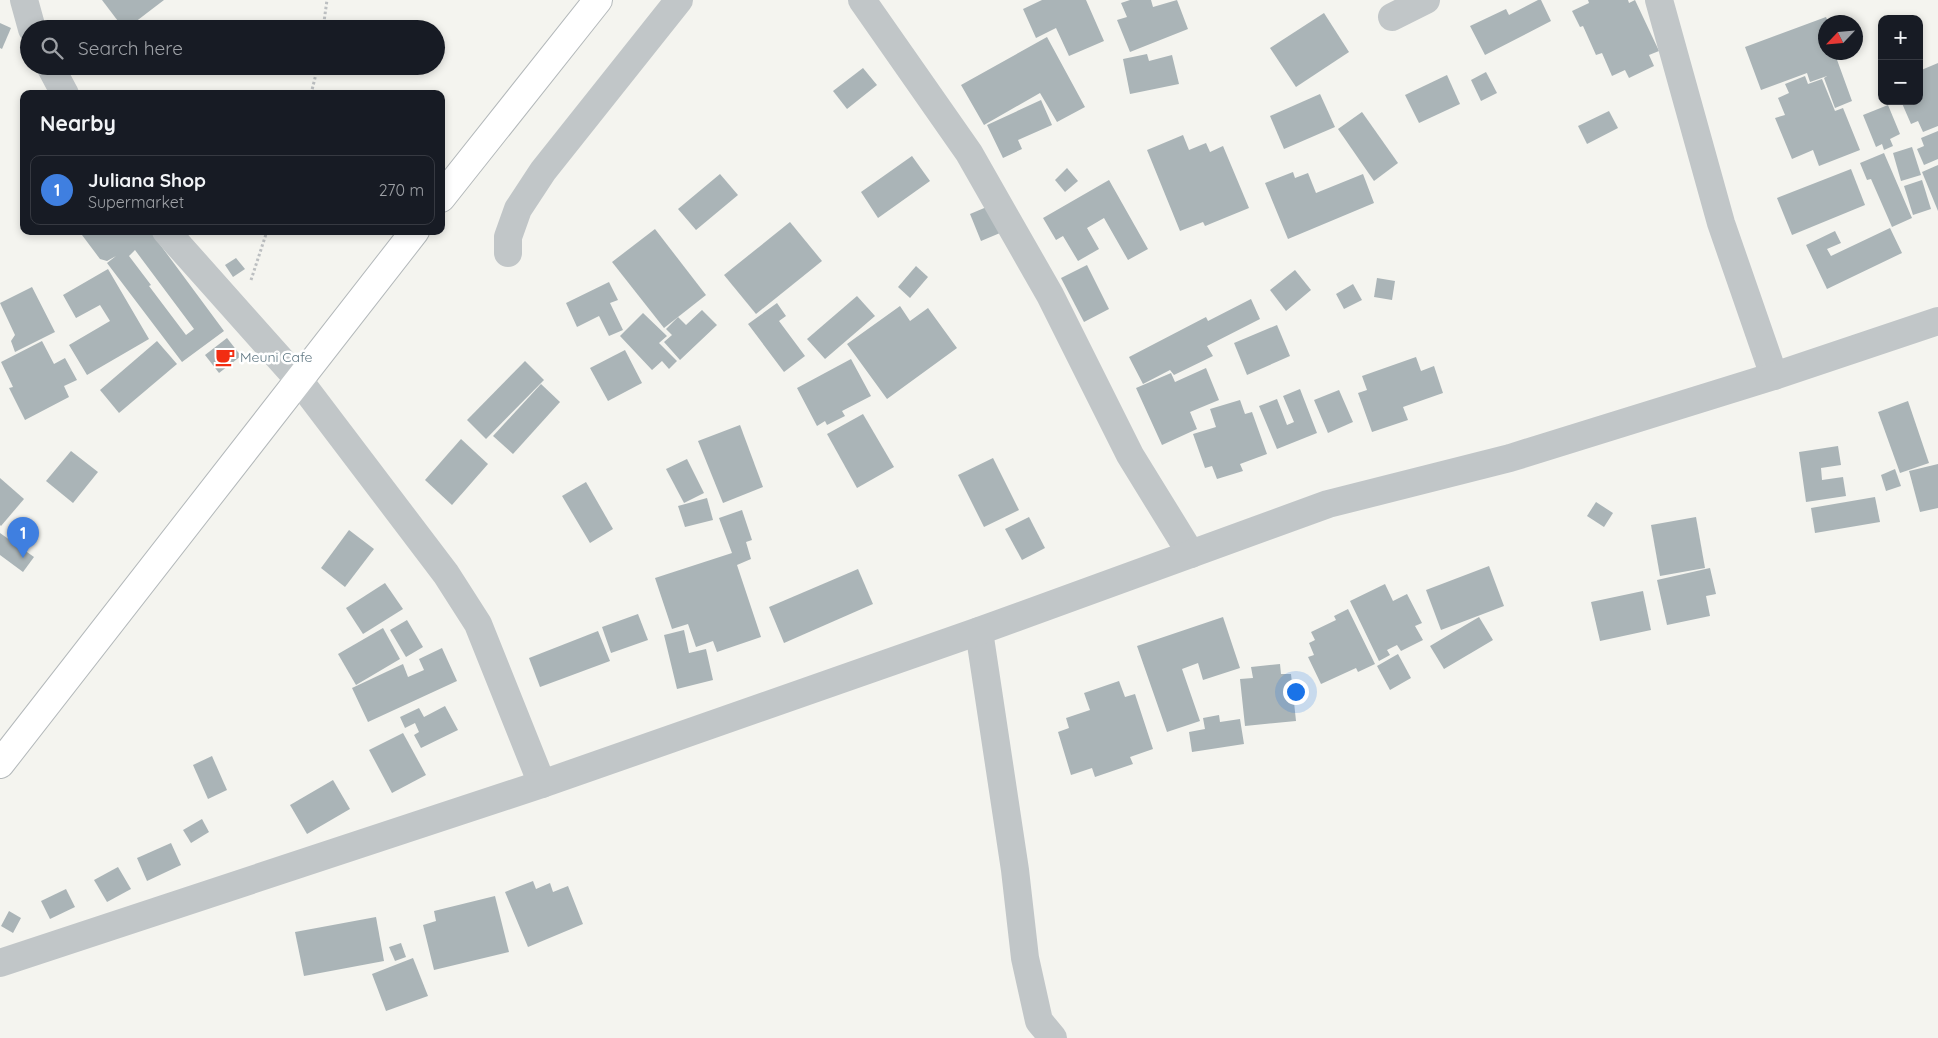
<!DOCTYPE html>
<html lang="en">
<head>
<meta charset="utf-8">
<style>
	body { margin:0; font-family:Quicksand,sans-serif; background:#20242c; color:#f1f3f6 }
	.controls { position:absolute; right:15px; top:15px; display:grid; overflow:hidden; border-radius:10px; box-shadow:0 2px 8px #0003 }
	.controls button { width:45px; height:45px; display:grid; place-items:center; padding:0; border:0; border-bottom:1px solid #363941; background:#171b24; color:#f1f3f6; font:25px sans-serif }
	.compass { position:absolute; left:1818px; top:15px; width:45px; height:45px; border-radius:50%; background:#171b24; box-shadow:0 2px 8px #0003; rotate:244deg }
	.you { position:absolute; left:1295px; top:691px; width:18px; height:18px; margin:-12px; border:4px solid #fff; border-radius:50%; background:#1a73e8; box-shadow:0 0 0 8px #1a73e833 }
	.badge { display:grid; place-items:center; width:32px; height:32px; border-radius:50%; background:#f22d12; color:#fff; font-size:16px; font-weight:700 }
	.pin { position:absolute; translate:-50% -41px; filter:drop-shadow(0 1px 2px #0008) }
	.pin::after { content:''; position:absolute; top:26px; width:18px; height:15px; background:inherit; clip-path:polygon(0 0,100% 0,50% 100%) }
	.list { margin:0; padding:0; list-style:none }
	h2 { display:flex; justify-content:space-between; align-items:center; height:65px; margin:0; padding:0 20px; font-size:21px }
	h2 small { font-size:16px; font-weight:400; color:#9ea1a6 }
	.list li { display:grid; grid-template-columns:32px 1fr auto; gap:15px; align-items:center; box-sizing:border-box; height:70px; margin:0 10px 10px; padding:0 10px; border:1px solid #363941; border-radius:10px }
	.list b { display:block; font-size:19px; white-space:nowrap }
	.list p { margin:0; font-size:16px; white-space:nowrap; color:#9ea1a6 }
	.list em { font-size:16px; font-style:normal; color:#9ea1a6 }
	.icon { flex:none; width:28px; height:28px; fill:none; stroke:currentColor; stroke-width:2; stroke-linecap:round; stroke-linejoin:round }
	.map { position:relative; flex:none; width:1938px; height:1038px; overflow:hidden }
	.search { position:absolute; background:#171b24; box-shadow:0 2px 8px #0003; left:20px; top:20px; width:425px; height:55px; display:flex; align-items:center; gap:12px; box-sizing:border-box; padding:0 18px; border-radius:28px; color:#9ea1a6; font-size:19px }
	.panel { position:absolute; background:#171b24; box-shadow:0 2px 8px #0003; left:20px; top:90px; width:425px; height:145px; border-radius:10px }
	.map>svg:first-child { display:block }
	.building { fill:#aab4b7; fill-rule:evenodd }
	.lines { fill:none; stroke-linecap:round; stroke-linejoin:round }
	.highway-casing { stroke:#b3b8ba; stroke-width:30 }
	.path { stroke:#bcbfc1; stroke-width:3; stroke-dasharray:2.5 2.5; stroke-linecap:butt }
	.minor { stroke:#c1c6c8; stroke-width:28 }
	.highway { stroke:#fff; stroke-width:28 }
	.labels { text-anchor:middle; stroke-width:5; stroke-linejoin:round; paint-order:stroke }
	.poi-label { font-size:14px; fill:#607883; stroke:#fff; text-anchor:start }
</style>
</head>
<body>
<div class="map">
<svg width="1938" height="1038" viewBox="0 0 1938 1038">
	<rect width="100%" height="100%" fill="#f4f4ef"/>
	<g class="building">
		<polygon points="102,0 164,0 126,29 124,29"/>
		<polygon points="1042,0 1086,0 1104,41 1069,56 1056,28 1036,38 1023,9"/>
		<polygon points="1130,0 1151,0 1153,7 1177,0 1188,29 1130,52 1117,20 1127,17 1121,3"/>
		<polygon points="1538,0 1541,0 1551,21 1485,55 1470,26 1506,9 1509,15"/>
		<polygon points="1588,0 1628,0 1629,3 1635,0 1659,51 1649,55 1654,66 1629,78 1625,70 1612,76 1602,53 1596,55 1583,26 1580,27 1572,11 1589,3"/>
		<polygon points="1324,13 1349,52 1296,87 1270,48"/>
		<polygon points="1826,17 1828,22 1826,22 1826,52 1840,52 1841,55 1836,57 1852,101 1835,108 1824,78 1827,76 1810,82 1807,73 1761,90 1745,47"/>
		<polygon points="0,23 11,28 2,49 0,48"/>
		<polygon points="1047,37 1085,107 1057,122 1040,93 984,125 961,85"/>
		<polygon points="1147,54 1149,61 1172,55 1179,84 1130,94 1123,59"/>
		<polygon points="1938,63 1938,126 1923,132 1918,121 1911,124 1901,101 1919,101 1919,71"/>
		<polygon points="863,68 877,85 847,109 833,91"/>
		<polygon points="1486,72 1497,93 1481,101 1471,80"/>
		<polygon points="1447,75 1460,104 1419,123 1405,95"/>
		<polygon points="1805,76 1808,84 1822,79 1835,111 1843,108 1860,150 1819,166 1813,150 1792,159 1775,118 1785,115 1778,98 1789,93 1785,84"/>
		<polygon points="1320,94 1335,127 1284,149 1270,116"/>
		<polygon points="1041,100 1052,125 1018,140 1022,149 1003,158 987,125"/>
		<polygon points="1888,105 1900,134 1890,139 1893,146 1884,150 1882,144 1876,147 1863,115"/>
		<polygon points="1609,111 1618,128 1587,144 1578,126"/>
		<polygon points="1362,112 1398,163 1374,181 1338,129"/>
		<polygon points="1938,131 1938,159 1924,165 1917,149 1924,146 1921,138"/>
		<polygon points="1183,135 1189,150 1206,143 1210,152 1223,146 1249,208 1205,226 1203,222 1180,231 1147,150"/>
		<polygon points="1912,147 1921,175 1901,181 1893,153"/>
		<polygon points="1884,153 1912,218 1892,227 1871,179 1867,180 1860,163"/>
		<polygon points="912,156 930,181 878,218 861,192"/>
		<polygon points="1938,165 1938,211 1922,172"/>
		<polygon points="1067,168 1078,181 1065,192 1055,180"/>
		<polygon points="1851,169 1865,205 1792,235 1777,198"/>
		<polygon points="1293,172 1295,178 1308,173 1316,193 1363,174 1374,203 1288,239 1265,183"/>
		<polygon points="720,174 738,195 696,230 678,209"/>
		<polygon points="1109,180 1148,249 1128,260 1104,218 1087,228 1099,249 1078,261 1063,236 1056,240 1043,218"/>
		<polygon points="1922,180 1931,209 1913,215 1904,186"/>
		<polygon points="989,206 1000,233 981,241 970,214"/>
		<polygon points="790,222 822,261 756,314 724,275"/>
		<polygon points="1890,228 1902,253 1827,289 1806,245 1835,231 1841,243 1827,249 1831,256"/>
		<polygon points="655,229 706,295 664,328 612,262"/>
		<path d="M79,231H150L224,331L182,362L107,263L116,256L107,261L100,259ZM135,250L194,329L186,335L149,286L151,285L129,256Z"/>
		<polygon points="236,258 245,269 233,277 225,265"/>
		<polygon points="1087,265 1109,309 1084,322 1061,278"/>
		<polygon points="916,266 928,277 910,298 898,287"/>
		<polygon points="108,269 149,339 87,375 69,345 110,321 100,305 76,318 63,295"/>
		<polygon points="1295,270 1311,290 1286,311 1270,290"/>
		<polygon points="1377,278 1395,281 1392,300 1374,297"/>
		<polygon points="609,282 618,300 610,303 623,330 609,336 599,316 577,327 566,303"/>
		<polygon points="1353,284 1362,300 1344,309 1336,294"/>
		<polygon points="32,287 55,332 15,352 11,341 15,335 0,303"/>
		<polygon points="857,296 875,316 825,359 807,339"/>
		<polygon points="1251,299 1260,319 1207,346 1213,356 1174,375 1170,370 1143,384 1129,357 1206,317 1208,321"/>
		<polygon points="777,303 786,316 779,321 805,356 784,372 748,324"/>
		<polygon points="900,306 910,321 928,308 957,348 887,399 847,344"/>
		<polygon points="702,310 717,325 680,360 664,342 672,335 666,329 678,317 686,325"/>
		<polygon points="643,313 667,336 659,343 677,361 669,369 662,361 652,370 620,336"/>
		<polygon points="1277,325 1290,356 1247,375 1234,343"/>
		<polygon points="227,338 241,356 219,373 205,355"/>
		<polygon points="42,341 54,364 65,358 77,380 64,386 69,397 25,420 9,388 13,387 1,362"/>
		<polygon points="157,341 177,364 119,413 100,390"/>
		<polygon points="625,350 642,383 608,401 590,368"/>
		<polygon points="1416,357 1421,371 1434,366 1443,393 1403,407 1408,420 1372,432 1358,393 1367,390 1362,376"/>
		<polygon points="851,359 871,396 842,411 845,416 827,425 825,421 817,426 797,388"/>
		<polygon points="525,361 544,380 486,439 467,420"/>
		<polygon points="1206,368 1219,400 1190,412 1197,429 1162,445 1136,388 1171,373 1175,382"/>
		<polygon points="541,384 560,402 513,454 493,436"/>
		<polygon points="1300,389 1317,433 1277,449 1259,406 1277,399 1287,425 1294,422 1283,396"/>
		<polygon points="1339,390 1353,422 1328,433 1314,400"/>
		<polygon points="1240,400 1245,414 1252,412 1267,454 1240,464 1243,471 1217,479 1212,466 1205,468 1193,434 1216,427 1210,409"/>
		<polygon points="1908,401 1929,463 1900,473 1878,412"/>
		<polygon points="863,414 894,467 857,488 827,434"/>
		<polygon points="740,425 763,487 723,503 698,441"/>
		<polygon points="461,439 488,464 452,505 425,480"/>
		<polygon points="1838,446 1841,465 1821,468 1822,480 1843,477 1846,496 1806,502 1799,452"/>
		<polygon points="71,451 98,472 73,503 46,481"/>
		<polygon points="993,458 1019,510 984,527 958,475"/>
		<polygon points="687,459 704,493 684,503 666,469"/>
		<polygon points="1938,464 1938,508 1920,512 1909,471"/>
		<polygon points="1895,469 1901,486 1886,491 1881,475"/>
		<polygon points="0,478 24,499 1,526 0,525"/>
		<polygon points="586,482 613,529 590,543 562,496"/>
		<polygon points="1875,497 1880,522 1815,533 1811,508"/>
		<polygon points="707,498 713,520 685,527 678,506"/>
		<polygon points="1596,502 1613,513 1604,527 1587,516"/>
		<polygon points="742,510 752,540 746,542 751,559 737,565 761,637 717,652 713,641 696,647 688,624 672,629 655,578 732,553 719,518"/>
		<polygon points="1029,517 1045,548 1022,560 1005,529"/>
		<polygon points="1696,517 1705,568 1660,576 1651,525"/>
		<polygon points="349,530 374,549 345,587 321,568"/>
		<polygon points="0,533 34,557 23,572 0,555"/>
		<polygon points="1489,566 1504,606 1441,630 1426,590"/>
		<polygon points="1710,568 1716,594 1706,596 1710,616 1667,625 1657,580"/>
		<polygon points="858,569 873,604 784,643 769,607"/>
		<polygon points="385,583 403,609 363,634 346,608"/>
		<polygon points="1385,584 1393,601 1407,594 1422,623 1415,626 1423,640 1401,651 1397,645 1387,650 1390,655 1379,661 1350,601"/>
		<polygon points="1643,591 1651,630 1600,641 1591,602"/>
		<polygon points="1348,609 1375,664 1358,672 1356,668 1321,684 1308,657 1314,655 1309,643 1315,640 1311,632 1336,620 1334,616"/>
		<polygon points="638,614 648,640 611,653 602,627"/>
		<polygon points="1223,617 1240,668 1203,680 1198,663 1182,669 1200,721 1167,732 1137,646"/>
		<polygon points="1479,617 1493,640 1444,669 1430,646"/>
		<polygon points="407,620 423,647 406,657 390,630"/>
		<polygon points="383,628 400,659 356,685 338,654"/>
		<polygon points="684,630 689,653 706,649 713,680 677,689 664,635"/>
		<polygon points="598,631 610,661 540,687 529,658"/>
		<polygon points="442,648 457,681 368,722 352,688 403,664 408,677 424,670 419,659"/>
		<polygon points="1398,654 1411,678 1390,690 1377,666"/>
		<polygon points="1280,664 1281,674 1291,674 1296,721 1245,726 1240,679 1253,678 1251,667"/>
		<polygon points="1119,681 1125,697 1135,694 1153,749 1130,757 1133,764 1095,777 1092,768 1071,775 1058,732 1069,728 1066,718 1090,710 1084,693"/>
		<polygon points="445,706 458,730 421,748 414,735 419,732 415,723 405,728 400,717 419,708 424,717"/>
		<polygon points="1219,715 1220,722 1240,719 1244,744 1192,752 1189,732 1205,729 1203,718"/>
		<polygon points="403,733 426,775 392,793 369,750"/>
		<polygon points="212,756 227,790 208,799 193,765"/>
		<polygon points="333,780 350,809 307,834 290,805"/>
		<polygon points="202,819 209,832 191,843 183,830"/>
		<polygon points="171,843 181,865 147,881 137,858"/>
		<polygon points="118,867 131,889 107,902 94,880"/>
		<polygon points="533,881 536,889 550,883 553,892 568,886 583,924 528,947 505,892"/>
		<polygon points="66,889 75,907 50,919 41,901"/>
		<polygon points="495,896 509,952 434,970 423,925 436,921 434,911"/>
		<polygon points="9,911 21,918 13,933 1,926"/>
		<polygon points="376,917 384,961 304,976 295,932"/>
		<polygon points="401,943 406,957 395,961 389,947"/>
		<polygon points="413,958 428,996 386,1011 372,974"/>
	</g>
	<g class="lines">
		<defs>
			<g id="highway">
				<polyline points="441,198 598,0"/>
				<polyline points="0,764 415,231"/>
			</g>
		</defs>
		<use href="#highway" class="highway-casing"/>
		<g class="path">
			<polyline points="323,29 327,0"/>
			<polyline points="311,94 318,66"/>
			<polyline points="251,280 267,231"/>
		</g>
		<g class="minor">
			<polyline points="24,0 32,29"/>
			<polyline points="862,0 969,153 1050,295 1130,455 1191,554"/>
			<polyline points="1659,0 1721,223 1774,376"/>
			<polyline points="1392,17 1426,0"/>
			<polyline points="50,66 65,94"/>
			<polyline points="166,231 298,379 446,574 478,624 542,784"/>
			<polyline points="508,253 508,237 518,209 543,171 679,0"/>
			<polyline points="979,631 1015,870 1025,958 1039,1021 1053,1038"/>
			<polyline points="0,963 542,784 979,631 1328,504 1510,458 1774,376 1938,321"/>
		</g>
		<use href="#highway" class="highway"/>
	</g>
	<defs>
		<symbol id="cafe-bare" viewBox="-9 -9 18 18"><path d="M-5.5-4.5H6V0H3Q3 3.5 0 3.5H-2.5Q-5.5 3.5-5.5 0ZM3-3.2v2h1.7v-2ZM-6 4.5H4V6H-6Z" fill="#f22d12" stroke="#fff" stroke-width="2.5" paint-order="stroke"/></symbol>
	</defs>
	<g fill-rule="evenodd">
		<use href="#cafe-bare" x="211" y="343" width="28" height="28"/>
	</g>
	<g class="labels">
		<g class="poi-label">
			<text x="240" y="362">Meuni Cafe</text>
		</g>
	</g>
</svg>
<div class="controls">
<button>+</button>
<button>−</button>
</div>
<svg class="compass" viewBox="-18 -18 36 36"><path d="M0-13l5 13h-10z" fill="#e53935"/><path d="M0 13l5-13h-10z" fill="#9ea1a6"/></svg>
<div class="you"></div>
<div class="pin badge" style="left:23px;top:558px;background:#3f7fe0">1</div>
<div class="search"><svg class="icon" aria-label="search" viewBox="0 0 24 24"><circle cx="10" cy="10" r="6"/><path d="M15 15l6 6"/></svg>Search here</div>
<section class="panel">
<h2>Nearby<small></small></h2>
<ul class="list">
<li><span class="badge" style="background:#3f7fe0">1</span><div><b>Juliana Shop</b><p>Supermarket</p></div><em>270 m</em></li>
</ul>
</section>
</div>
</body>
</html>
